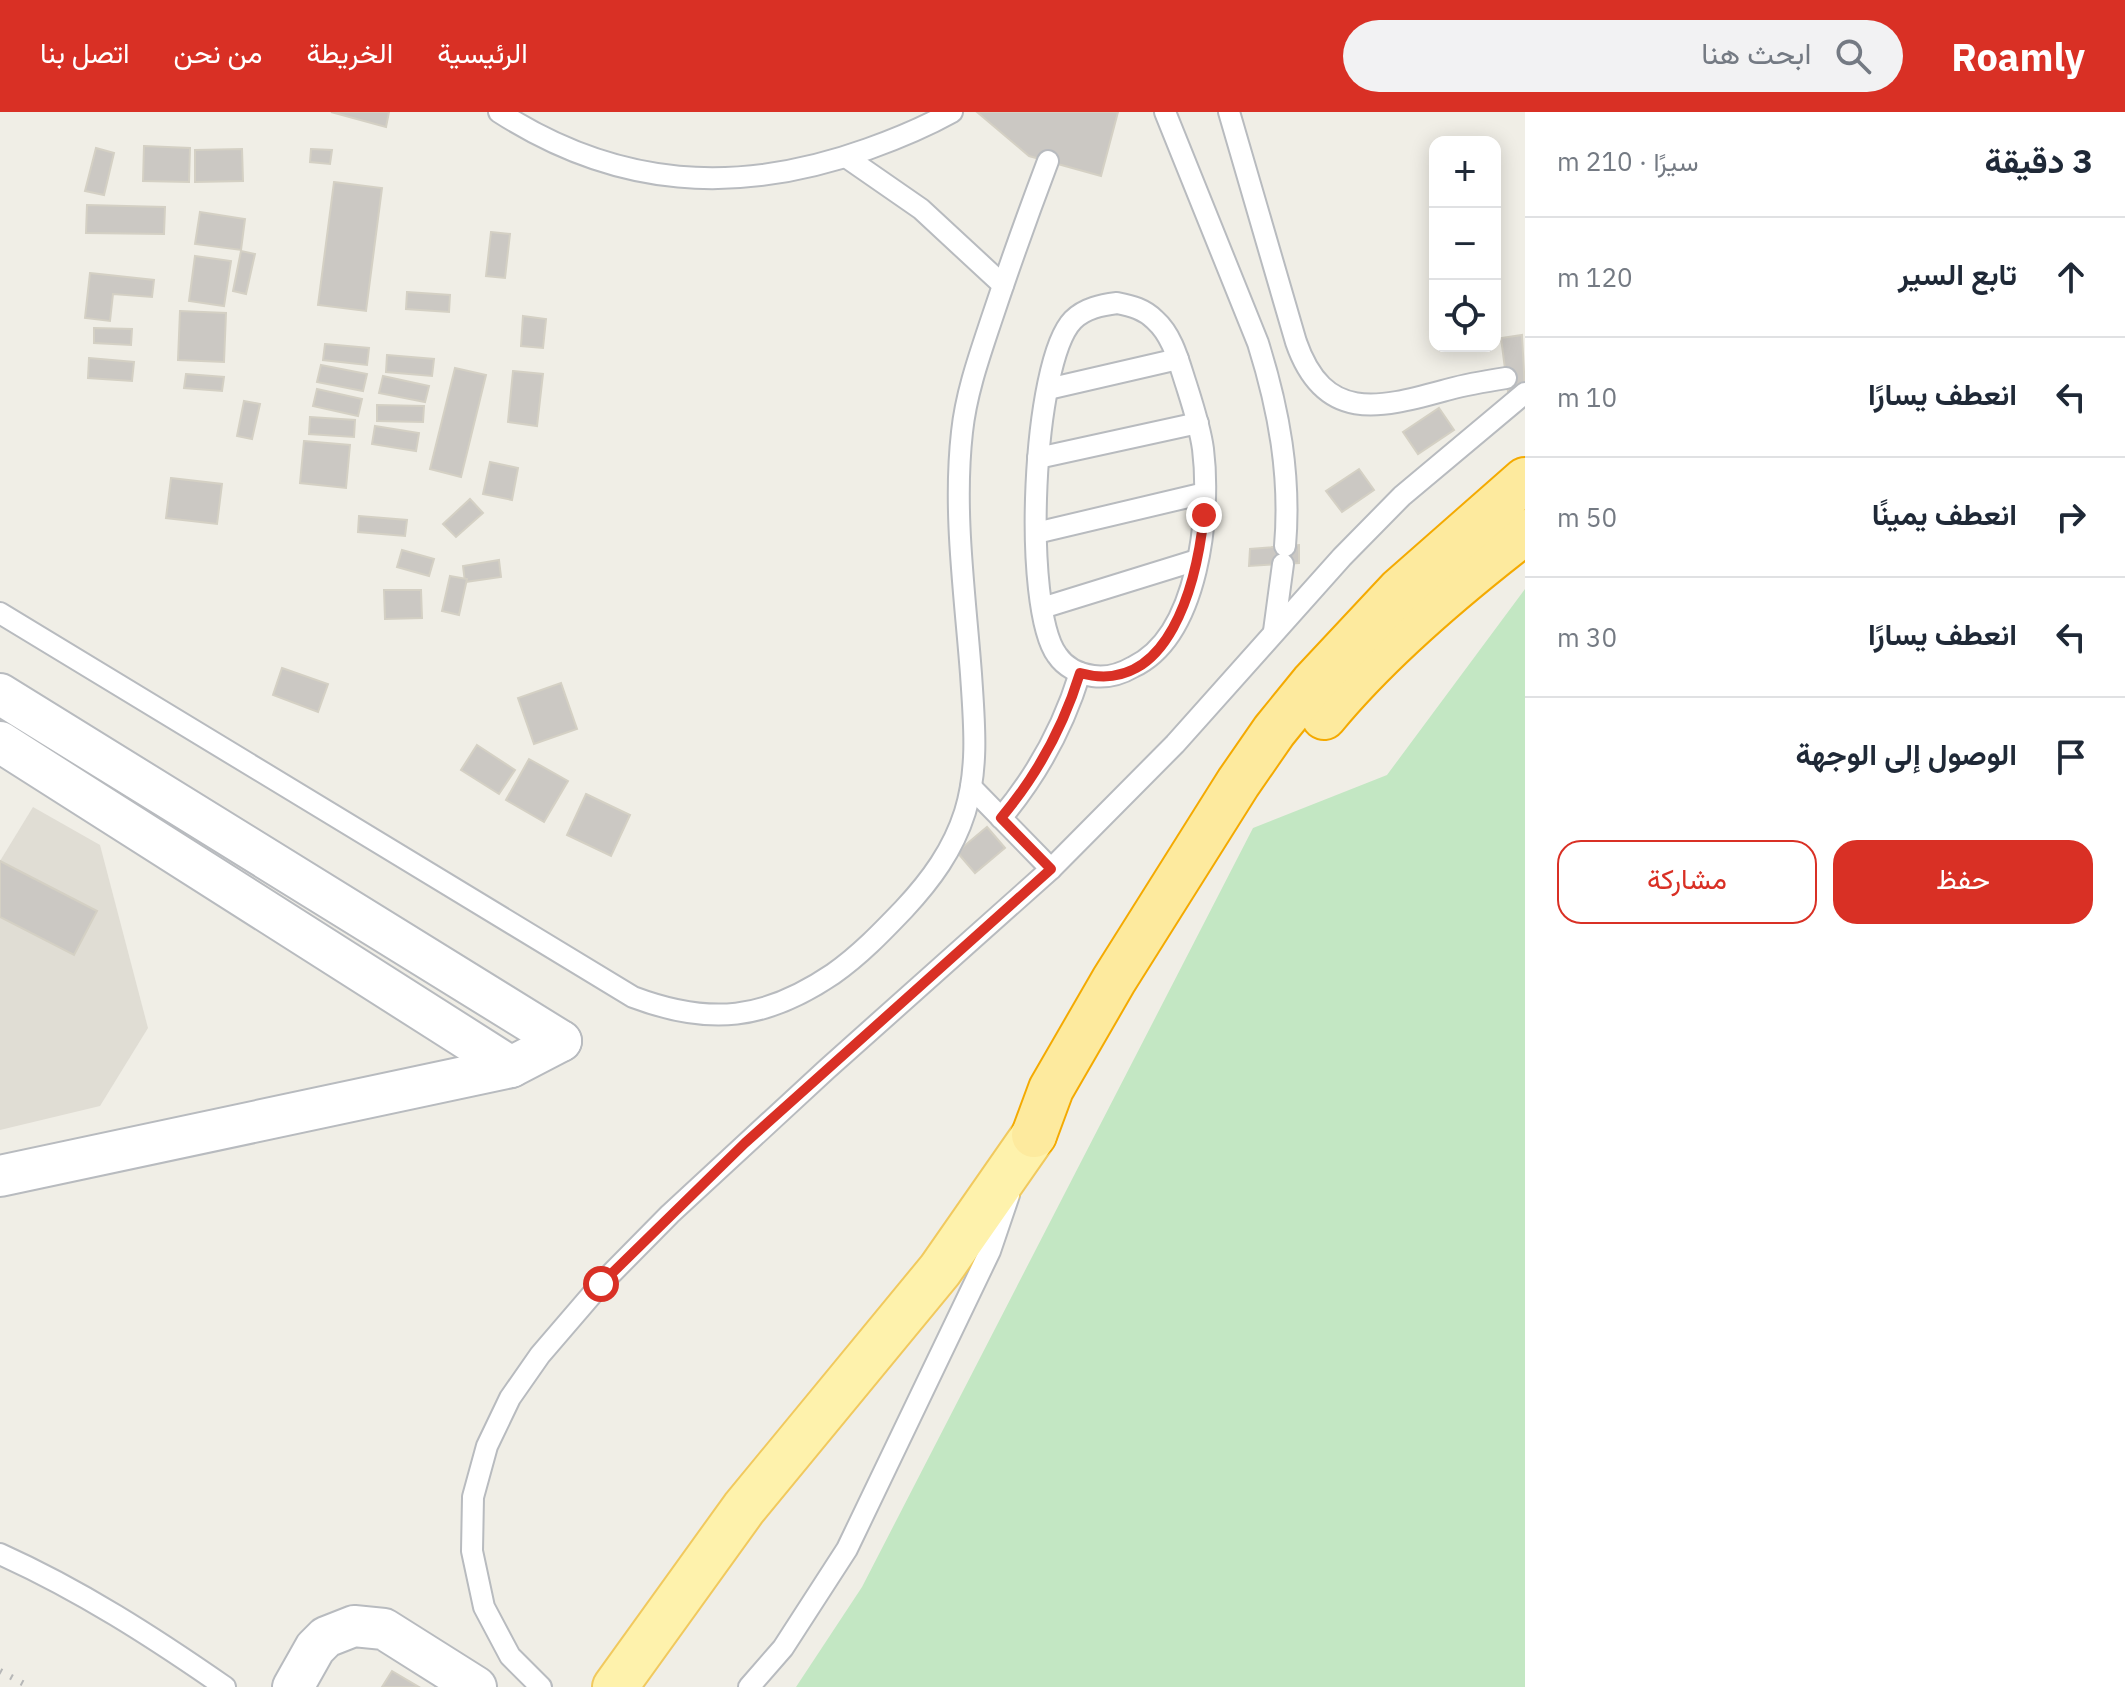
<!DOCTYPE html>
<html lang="ar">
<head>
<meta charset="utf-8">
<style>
	body { margin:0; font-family:"IBM Plex Sans",Vazirmatn,sans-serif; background:#f2f2f3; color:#1f2937; direction:rtl }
	.controls { position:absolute; right:24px; top:24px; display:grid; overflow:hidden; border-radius:16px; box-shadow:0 4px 20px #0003 }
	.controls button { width:72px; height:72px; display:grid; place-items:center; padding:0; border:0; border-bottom:2px solid #e0e1e3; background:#fff; color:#1f2937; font:40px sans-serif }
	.stop { position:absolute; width:24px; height:24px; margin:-18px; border:6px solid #d93025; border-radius:50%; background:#fff }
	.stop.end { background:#d93025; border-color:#fff; box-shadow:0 2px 8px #0008 }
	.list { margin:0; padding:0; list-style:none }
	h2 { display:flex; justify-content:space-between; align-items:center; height:104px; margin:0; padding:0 32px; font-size:34px }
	h2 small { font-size:26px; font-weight:400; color:#747a83 }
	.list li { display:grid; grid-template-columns:52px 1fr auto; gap:24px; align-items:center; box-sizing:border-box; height:120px; padding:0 32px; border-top:2px solid #e0e1e3 }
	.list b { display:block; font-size:30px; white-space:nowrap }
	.list em { font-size:26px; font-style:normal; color:#747a83 }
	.actions { display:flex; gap:16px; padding:24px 32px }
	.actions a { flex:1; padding:18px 0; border:2px solid #d93025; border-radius:24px; text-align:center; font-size:28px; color:#d93025 }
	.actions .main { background:#d93025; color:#fff }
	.icon { flex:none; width:44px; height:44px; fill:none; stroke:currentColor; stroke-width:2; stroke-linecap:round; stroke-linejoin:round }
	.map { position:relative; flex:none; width:1525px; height:1575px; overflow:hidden; direction:ltr }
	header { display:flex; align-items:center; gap:48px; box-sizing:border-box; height:112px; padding:0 40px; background:#d93025; color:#fff }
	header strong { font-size:38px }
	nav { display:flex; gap:44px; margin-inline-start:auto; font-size:28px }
	.search { width:560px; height:72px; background:#f2f2f3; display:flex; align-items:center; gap:20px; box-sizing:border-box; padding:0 28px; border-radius:44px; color:#747a83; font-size:30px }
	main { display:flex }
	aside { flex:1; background:#fff }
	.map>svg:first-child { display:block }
	.education { fill:#e0ddd4 }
	.green { fill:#c3e7c3 }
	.building { fill:#cbc8c3; stroke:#d4d0c4; stroke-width:2 }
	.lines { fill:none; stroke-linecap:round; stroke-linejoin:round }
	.service-casing { stroke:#b8bbbf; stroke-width:24 }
	.minor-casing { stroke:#b8bbbf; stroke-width:44 }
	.primary-casing { stroke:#f1c95e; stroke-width:48 }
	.trunk-casing { stroke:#f4aa02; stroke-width:48 }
	.service { stroke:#fff; stroke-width:20 }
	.minor { stroke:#fff; stroke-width:40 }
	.primary { stroke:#fef2ac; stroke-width:44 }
	.trunk { stroke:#fdea9e; stroke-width:44 }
	.rail { stroke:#b6b7b7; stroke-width:6; stroke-dasharray:2 10; stroke-linecap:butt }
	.route { stroke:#d93025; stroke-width:10 }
</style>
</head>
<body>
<header>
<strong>Roamly</strong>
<div class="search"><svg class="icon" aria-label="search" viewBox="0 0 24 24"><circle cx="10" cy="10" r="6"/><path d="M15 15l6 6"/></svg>ابحث هنا</div>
<nav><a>الرئيسية</a><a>الخريطة</a><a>من نحن</a><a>اتصل بنا</a></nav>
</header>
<main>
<aside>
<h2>3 دقيقة<small>سيرًا · 210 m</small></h2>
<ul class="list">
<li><svg class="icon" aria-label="ahead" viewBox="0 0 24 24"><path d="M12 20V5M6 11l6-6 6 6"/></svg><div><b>تابع السير</b></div><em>120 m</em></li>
<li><svg class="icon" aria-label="left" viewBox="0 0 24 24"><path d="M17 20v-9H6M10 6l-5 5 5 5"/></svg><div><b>انعطف يسارًا</b></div><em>10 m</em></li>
<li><svg class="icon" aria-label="right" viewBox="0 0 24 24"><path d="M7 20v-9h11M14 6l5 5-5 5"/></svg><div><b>انعطف يمينًا</b></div><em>50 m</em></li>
<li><svg class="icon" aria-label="left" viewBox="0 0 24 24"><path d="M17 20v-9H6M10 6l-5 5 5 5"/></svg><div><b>انعطف يسارًا</b></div><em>30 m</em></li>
<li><svg class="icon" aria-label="arrive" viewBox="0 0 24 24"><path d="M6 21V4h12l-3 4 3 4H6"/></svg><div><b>الوصول إلى الوجهة</b></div></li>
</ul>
<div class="actions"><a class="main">حفظ</a><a>مشاركة</a></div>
</aside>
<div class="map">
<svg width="1525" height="1575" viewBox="0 0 1525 1575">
	<rect width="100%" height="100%" fill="#f0eee6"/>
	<polygon class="education" points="33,695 100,733 148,916 100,994 0,1018 0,749"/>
	<polygon class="green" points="1525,477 1525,1575 796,1575 862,1475 1253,716 1387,663"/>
	<g class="building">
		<polygon points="331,0 389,0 386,15"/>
		<polygon points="977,0 1118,0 1101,64 1029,44"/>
		<polygon points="144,34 190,36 189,70 143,69"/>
		<polygon points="96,36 114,41 104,83 85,79"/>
		<polygon points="242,37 243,69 195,70 195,38"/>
		<polygon points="311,37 332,38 330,52 310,50"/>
		<polygon points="334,70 382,76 366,199 318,193"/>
		<polygon points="87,93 165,95 164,122 86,121"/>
		<polygon points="200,100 245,107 241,138 195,132"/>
		<polygon points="491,120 510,122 505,166 486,164"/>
		<polygon points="241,139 255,142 246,182 233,179"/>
		<polygon points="195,144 231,149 224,194 189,189"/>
		<polygon points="90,161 154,168 152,185 113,182 110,209 85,206"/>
		<polygon points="407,180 450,183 449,200 406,197"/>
		<polygon points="180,199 226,201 224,250 178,248"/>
		<polygon points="523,204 546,207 543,236 521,234"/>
		<polygon points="94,216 132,217 131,233 94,231"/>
		<polygon points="1522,223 1525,278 1508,280 1501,226"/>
		<polygon points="325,232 369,236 367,253 323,248"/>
		<polygon points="387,243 434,247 432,264 386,260"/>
		<polygon points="89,246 134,250 132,269 88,266"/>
		<polygon points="321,253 367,262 363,279 317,270"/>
		<polygon points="455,256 486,263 461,365 430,357"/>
		<polygon points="513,259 543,262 537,314 508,310"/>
		<polygon points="186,262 224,265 222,279 184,276"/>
		<polygon points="383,264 429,274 425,290 379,281"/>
		<polygon points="317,277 362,287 358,304 313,294"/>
		<polygon points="244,289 260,292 252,327 237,324"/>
		<polygon points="377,293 424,294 423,310 377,309"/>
		<polygon points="1439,296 1454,318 1418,342 1403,320"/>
		<polygon points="310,305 355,308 354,325 309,322"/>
		<polygon points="375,314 419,321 416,339 372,332"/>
		<polygon points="304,329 350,333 346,376 300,371"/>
		<polygon points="490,350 518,356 512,388 483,382"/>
		<polygon points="1359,357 1374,378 1342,400 1326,379"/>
		<polygon points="171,366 222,372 217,412 166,406"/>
		<polygon points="470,387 483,401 456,425 443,412"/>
		<polygon points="359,404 407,408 405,424 358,420"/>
		<polygon points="1299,433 1299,451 1249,454 1250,437"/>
		<polygon points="402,438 434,447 429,464 397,455"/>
		<polygon points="499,448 501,465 465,470 463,454"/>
		<polygon points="450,464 467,467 459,503 442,499"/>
		<polygon points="384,478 421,478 422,506 385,507"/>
		<polygon points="282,556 328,572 318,600 273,583"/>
		<polygon points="561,571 577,617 534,632 518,586"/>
		<polygon points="477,633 515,658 499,682 461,658"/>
		<polygon points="529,647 568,669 544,710 506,688"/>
		<polygon points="586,682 630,703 611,744 567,723"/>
		<polygon points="987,715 1005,736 975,761 957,740"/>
		<polygon points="0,749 97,799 74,843 0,805"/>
		<polygon points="392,1559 419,1575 382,1575"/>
	</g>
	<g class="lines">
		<defs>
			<g id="service">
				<path d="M499,0C617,76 737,84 868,37C896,27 925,15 952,0"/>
				<path d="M1165,0L1258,231C1279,298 1291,364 1285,434"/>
				<path d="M1229,0L1296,230C1325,314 1383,295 1450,277C1468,272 1487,269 1506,266"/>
				<polyline points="846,45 921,97 1003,173"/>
				<path d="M1117,191C1132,194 1144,197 1155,208C1173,224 1179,251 1186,272C1193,294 1200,315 1203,337C1211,401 1199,524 1133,555C1121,562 1107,566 1093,564C1079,562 1065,555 1057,543C1022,495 1032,250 1073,208C1085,196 1102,193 1117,191Z"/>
				<polyline points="1048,277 1178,247"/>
				<polyline points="1038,346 1198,311"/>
				<polyline points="1036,421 1205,381"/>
				<polyline points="1042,496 1197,448"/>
				<path d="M0,501L633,885C710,914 765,908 833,862C860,843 882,820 904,797C931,768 953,738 965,700C979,655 974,608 971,562C965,482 953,400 962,320C966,282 979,245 991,209C1009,155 1028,102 1048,49"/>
				<polyline points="1274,519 1283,452"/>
				<polyline points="971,675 1051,757"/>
				<path d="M1001,706C1038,662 1063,616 1080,561"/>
				<path d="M0,1442C80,1478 153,1525 225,1575"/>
				<polyline points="541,1575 510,1544 484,1495 472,1439 473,1385 487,1334 510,1286 540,1243 601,1172 670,1102 827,957 1051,757 1175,632 1342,445 1402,384 1525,281"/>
				<polyline points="749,1575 783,1536 847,1437 990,1139 1009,1083"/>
			</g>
			<g id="minor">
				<polyline points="0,582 561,929"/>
				<polyline points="0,630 511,955 561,929"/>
				<polyline points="0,1064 511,955"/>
				<polyline points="293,1575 315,1536 326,1525 354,1514 384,1517 476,1575"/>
			</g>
			<polyline id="primary" points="615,1575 744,1396 940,1158 1034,1023"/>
			<g id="trunk">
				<path d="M1324,605C1380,537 1455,474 1525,420"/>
				<polyline points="1034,1023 1051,977 1114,868 1238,671 1274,619 1313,571 1400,478 1525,368"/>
			</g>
		</defs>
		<use href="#service" class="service-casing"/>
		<use href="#minor" class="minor-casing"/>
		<use href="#primary" class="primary-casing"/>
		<use href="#trunk" class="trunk-casing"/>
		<use href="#service" class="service"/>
		<use href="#minor" class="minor"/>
		<use href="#primary" class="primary"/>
		<use href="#trunk" class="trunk"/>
		<polyline class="rail" points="0,1559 30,1575"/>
	</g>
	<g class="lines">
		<path class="route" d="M601,1172L745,1031L1051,757L1001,706C1038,662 1063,616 1080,561C1170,586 1197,468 1204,403"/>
	</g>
</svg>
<div class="controls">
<button>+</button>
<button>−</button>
<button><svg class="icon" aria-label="locate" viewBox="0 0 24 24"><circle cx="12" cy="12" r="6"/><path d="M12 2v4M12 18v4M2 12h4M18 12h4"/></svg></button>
</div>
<div class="stop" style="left:601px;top:1172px"></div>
<div class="stop end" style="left:1204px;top:403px"></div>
</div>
</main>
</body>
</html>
